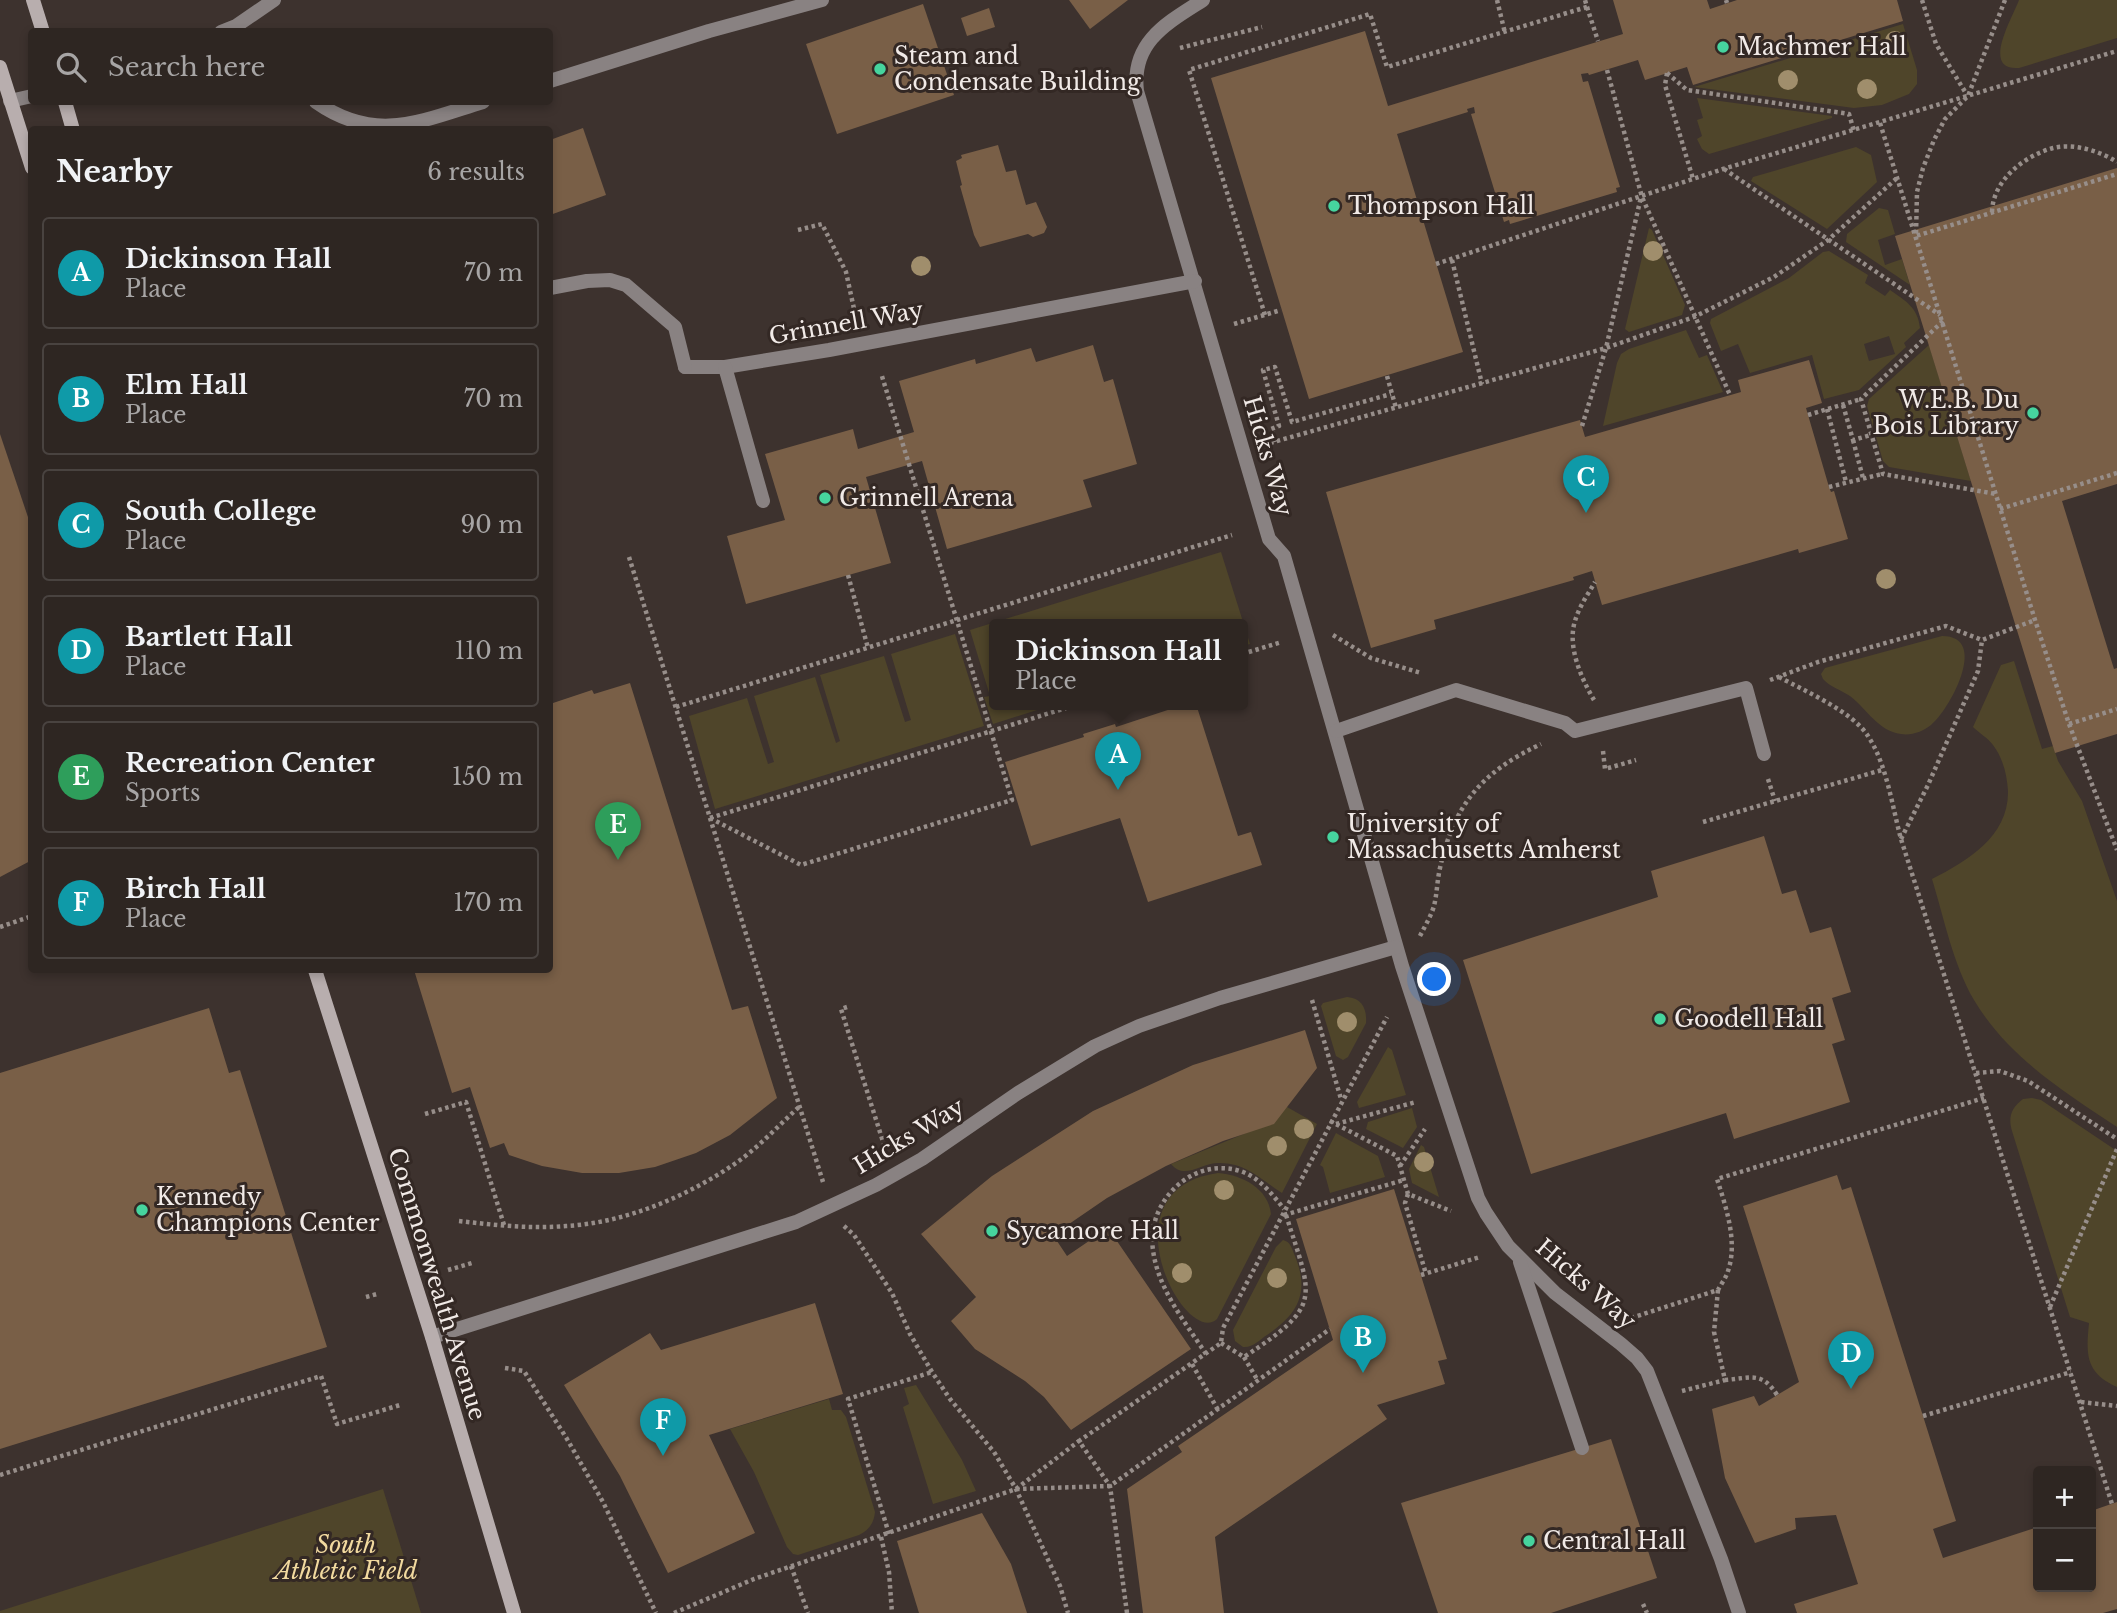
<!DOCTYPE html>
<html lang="en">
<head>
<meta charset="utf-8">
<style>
	body { margin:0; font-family:"Libre Baskerville",serif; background:#3a322f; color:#f1f3f6 }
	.controls { position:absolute; right:21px; bottom:21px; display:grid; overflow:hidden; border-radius:7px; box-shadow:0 4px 10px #0003 }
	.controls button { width:63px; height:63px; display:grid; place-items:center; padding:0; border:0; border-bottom:2px solid #494340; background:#2e2622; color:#f1f3f6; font:35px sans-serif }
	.you { position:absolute; left:1435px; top:980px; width:24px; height:24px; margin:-18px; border:5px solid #fff; border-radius:50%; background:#1a73e8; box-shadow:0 0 0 10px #1a73e833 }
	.badge { display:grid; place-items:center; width:46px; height:46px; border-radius:50%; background:#46d49e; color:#fff; font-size:23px; font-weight:700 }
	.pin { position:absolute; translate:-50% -58px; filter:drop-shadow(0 2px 4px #0008) }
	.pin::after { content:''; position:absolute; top:37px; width:24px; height:21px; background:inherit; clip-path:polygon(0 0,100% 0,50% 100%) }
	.popup { position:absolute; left:989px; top:619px; width:259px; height:91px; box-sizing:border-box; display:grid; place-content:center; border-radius:7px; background:#2e2622; filter:drop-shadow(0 2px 5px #0005); font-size:23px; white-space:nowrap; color:#a7a5a5 }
	.popup b { font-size:26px; color:#f1f3f6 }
	.popup::after { content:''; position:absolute; left:50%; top:100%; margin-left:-14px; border:14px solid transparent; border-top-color:#2e2622 }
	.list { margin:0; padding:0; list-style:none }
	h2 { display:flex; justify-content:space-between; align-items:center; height:91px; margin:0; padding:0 28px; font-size:30px }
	h2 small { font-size:23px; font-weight:400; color:#a7a5a5 }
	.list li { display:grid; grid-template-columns:46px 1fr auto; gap:21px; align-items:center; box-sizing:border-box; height:112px; margin:0 14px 14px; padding:0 14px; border:2px solid #494340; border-radius:7px }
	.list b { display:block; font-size:26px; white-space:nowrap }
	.list p { margin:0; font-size:23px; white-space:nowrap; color:#a7a5a5 }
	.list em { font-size:23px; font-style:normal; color:#a7a5a5 }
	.icon { flex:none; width:38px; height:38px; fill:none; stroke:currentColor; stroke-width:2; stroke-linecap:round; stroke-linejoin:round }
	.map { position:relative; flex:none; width:2117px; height:1613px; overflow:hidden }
	.search { position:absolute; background:#2e2622; box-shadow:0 4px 10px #0003; left:28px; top:28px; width:525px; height:77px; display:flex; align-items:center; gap:18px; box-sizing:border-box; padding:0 24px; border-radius:7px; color:#a7a5a5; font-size:26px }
	.panel { position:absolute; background:#2e2622; box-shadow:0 4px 10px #0003; left:28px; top:126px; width:525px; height:847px; border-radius:7px }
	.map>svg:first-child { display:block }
	.green { fill:#4f452a; fill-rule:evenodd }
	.building { fill:#795f47 }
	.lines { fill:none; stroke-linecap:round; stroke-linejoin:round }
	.path { stroke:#978e8a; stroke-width:4.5; stroke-dasharray:3.5 3.5; stroke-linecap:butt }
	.service { stroke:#898282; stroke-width:14 }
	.pedestrian { stroke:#898282; stroke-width:14 }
	.minor { stroke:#898282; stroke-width:14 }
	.secondary { stroke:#b8aeae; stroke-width:14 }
	.tree { fill:#a08e6c }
	.poi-dot { fill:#46d49e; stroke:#332824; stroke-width:2.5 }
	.labels { text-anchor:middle; stroke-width:6; stroke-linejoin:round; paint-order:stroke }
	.poi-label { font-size:23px; fill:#f1eae7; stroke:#332824; text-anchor:start }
	.street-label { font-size:23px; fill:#f1eae7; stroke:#332824 }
	.park-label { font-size:23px; font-style:italic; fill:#f1d99f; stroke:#332824 }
</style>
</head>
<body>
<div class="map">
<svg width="2117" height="1613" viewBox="0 0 2117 1613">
	<rect width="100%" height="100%" fill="#3d322e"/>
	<g class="green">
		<path d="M2019,0H2117V38L2019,68C1980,71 2013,17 2019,0Z"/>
		<polygon points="1903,24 1917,70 1917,84 1909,94 1882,105 1854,108 1694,87"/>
		<polygon points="1697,98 1832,116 1832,118 1709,154 1702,149 1697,139 1702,136 1697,120 1703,118"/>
		<polygon points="1856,147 1871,155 1877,182 1827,229 1751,181 1753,177"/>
		<polygon points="1879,208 1888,210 1895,234 1878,240 1885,265 1902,259 1910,285 1846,242 1847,234"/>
		<polygon points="1649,228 1652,230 1685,305 1682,315 1629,332 1625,329"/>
		<path d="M1829,251L1868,275L1865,283L1885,296L1890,290C1906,301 1918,308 1920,328L1904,343L1906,347L1859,390L1824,399L1812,355L1750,373L1738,344L1721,351L1710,323L1711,319L1789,278L1823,252ZM1889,336L1895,354L1869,361L1864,344Z"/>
		<polygon points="1686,330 1699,358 1707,355 1723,392 1603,426 1617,363 1621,354 1629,349"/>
		<polygon points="1929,345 1971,481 1889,467 1883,461 1867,406 1869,399"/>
		<polygon points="1221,552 1250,644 1242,646 1242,624 994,624 994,704 1056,704 993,724 984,697 990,696 970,630"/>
		<polygon points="955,634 984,726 715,809 689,716 747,698 768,764 774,762 754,696 815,677 836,743 840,741 820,675 884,656 905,722 911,720 891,654"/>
		<path d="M1942,636C1991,636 1948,712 1931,725C1924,731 1911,736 1901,734C1878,731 1867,709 1850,696C1841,690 1830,687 1823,679L1821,674L1825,668Z"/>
		<path d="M2014,661L2042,749L2053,746L2058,761L2082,801L2117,901V1127C2063,1091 2008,1057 1974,1000C1953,964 1944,918 1932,879C1968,861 2009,836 2008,791C2007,775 2003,758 1993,745C1988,738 1979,733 1973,727L2001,665Z"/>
		<path d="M1347,997C1362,998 1367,1009 1366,1023L1348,1057L1343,1060L1336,1056L1321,1006L1323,1003Z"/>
		<polygon points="1388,1047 1392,1050 1406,1095 1359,1108 1357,1102"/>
		<path d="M2032,1098L2041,1100L2117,1151V1387C2085,1373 2086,1354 2089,1323L2070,1317L2012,1131C2008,1117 2011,1108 2023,1099Z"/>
		<path d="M1287,1107L1317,1124L1282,1193C1260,1179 1246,1162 1217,1163C1200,1164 1184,1180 1171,1164L1251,1131Z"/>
		<polygon points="1412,1108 1417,1127 1403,1148 1366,1129 1368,1122"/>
		<polygon points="1336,1133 1378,1156 1385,1177 1330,1193 1323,1167 1320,1165"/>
		<polygon points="1421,1145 1424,1147 1439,1197 1412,1183 1409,1169"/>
		<path d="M1218,1173C1242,1175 1268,1188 1271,1214L1217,1319C1185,1349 1101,1189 1218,1173Z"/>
		<path d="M1283,1240C1291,1242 1292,1249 1295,1256C1310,1293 1298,1314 1267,1335C1259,1340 1253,1348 1243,1347L1235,1341L1233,1330L1276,1247Z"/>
		<polygon points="916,1385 962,1460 976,1491 933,1504 903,1407 909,1404 904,1388"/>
		<path d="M829,1399L832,1410H841L846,1417L875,1512C874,1523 869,1530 859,1535L798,1555L793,1554L787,1547L754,1472L730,1429Z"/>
		<polygon points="383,1489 421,1613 0,1613 0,1611"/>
	</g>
	<g class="building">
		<polygon points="1069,0 1128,0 1090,29"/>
		<polygon points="1613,0 1707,0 1710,9 1737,0 1897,0 1903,21 1693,85 1687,67 1645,80 1638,60 1589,75 1588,73 1581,74 1583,82 1588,81 1620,187 1616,188 1617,192 1510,224 1509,220 1504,222 1471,114 1475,113 1474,107 1467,109 1468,112 1397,134 1463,352 1309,399 1211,78 1365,31 1388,106 1623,34"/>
		<polygon points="923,4 954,95 837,134 806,44"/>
		<polygon points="989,8 995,27 967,36 961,18"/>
		<polygon points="583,128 606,195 550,215 550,140"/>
		<polygon points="998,145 1006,172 1016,170 1026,205 1036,202 1047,227 1044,233 1033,237 1028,234 980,247 974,235 960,186 962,185 956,161 962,158 961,155"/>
		<polygon points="2117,168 2117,484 2062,501 2114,669 2117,668 2117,734 2055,753 1895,236"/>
		<polygon points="1093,345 1104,382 1113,379 1137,464 1083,480 1092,507 947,549 922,461 866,477 891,563 746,604 727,536 785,520 765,454 853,429 858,449 914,432 899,381 975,359 976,364 1031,348 1036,362"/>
		<polygon points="1809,360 1822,403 1806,408 1829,487 1831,492 1834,491 1848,539 1799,553 1798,549 1602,605 1592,571 1573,577 1574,580 1434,620 1436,629 1371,648 1326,492 1580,420 1585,437 1741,392 1738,380"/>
		<polygon points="0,434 32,529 32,860 0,877"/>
		<polygon points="630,683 732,1010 748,1006 777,1098 730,1135 696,1153 655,1167 619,1173 582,1173 542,1166 509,1155 504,1143 490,1148 470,1087 452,1093 414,970 550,970 550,704 592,690 594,694"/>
		<polygon points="1186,704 1196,704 1238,836 1251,832 1262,865 1148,902 1120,818 1031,846 1005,762 1084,737 1083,734 1115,724 1116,727"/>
		<polygon points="1764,836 1782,894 1796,890 1810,933 1831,927 1851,992 1832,998 1845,1040 1832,1044 1850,1102 1734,1139 1726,1113 1531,1174 1463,960 1658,897 1651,871"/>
		<polygon points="209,1008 229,1073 240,1070 327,1347 0,1449 0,1073"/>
		<polygon points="1305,1030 1317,1068 1274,1124 1223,1141 1166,1166 1107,1198 1053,1235 1067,1256 1108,1228 1191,1349 1071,1430 1044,1397 1025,1381 975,1349 951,1321 976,1297 921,1234 992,1176 1093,1111 1193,1065"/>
		<polygon points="1837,1175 1842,1190 1851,1187 1956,1521 1933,1529 1943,1558 2038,1527 2038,1587 2091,1587 2091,1511 2117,1502 2117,1609 2103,1613 1797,1613 1794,1604 1858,1584 1836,1515 1795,1518 1796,1529 1755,1543 1725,1478 1712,1409 1754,1396 1759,1406 1799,1382 1743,1206"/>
		<polygon points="1394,1189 1447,1359 1438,1361 1445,1384 1377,1405 1387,1419 1215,1537 1224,1613 1143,1613 1127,1489 1182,1452 1178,1446 1333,1340 1296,1219"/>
		<polygon points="815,1303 843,1394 709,1435 755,1533 668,1573 620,1476 564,1385 650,1333 661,1350"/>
		<polygon points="1611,1439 1657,1578 1551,1613 1438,1613 1401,1503"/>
		<polygon points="982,1513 1011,1564 1027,1613 919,1613 897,1541"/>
	</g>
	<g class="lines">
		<g class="path">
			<polyline points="1497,0 1505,33"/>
			<polyline points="1726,0 1727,3"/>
			<polyline points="1922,0 1936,44 1967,95"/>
			<polyline points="2005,0 1968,96 1945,119 1934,140 1923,168 1917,192 1916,236 2117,174"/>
			<polyline points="1587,7 1598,41"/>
			<polyline points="1180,48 1262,27"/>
			<polyline points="1607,70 1642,197 1730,395"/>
			<polyline points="1667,73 1687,90 1849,114 1854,131"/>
			<polyline points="1667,73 1665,85 1693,179"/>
			<polyline points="1880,123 2035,620 2069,724 2117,850"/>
			<polyline points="1724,169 1940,315"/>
			<path d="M1992,212C1993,180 2024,156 2053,148C2074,143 2100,151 2117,162"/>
			<polyline points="798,230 822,224 846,272 856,318"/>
			<polyline points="1452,260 1482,384"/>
			<polyline points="1436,264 1723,169 2117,51"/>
			<polyline points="1265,315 1189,70 1370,14 1387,67 1587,7 1585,0"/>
			<polyline points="1943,321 1861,399 1883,474 1996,494"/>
			<polyline points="1234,324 1281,310"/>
			<polyline points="1387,376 1396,408"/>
			<polyline points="1843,405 1853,440 1871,435"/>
			<polyline points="1827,409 1846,482"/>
			<polyline points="1808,415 1861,399"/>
			<polyline points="1582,426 1606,348 1641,197"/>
			<polyline points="1853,440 1863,478"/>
			<polyline points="1275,442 1271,429 1279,426 1263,370 1275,367 1292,422 1391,394"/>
			<polyline points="1270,443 1606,348 1694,317 1774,277 1828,240 1897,178"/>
			<polyline points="1829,487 1882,474"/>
			<polyline points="2000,509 2117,473"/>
			<polyline points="629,557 823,1182"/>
			<polyline points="848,575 868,648"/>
			<polyline points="1333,635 1371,658 1421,673"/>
			<polyline points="1242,654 1282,642"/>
			<path d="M1779,677C1805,691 1853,712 1868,736C1887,765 1892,806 1901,839L2112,1504"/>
			<polyline points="1770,680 1818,662 1946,626 1982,640 2035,620"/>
			<path d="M1594,700C1581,678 1567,646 1575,621C1579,607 1588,594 1595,582"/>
			<polyline points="676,707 1232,535"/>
			<polyline points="2069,724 2117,709"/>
			<polyline points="1603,751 1605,769 1636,760"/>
			<polyline points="1768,779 1775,801"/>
			<polyline points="710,818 801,865 1012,800 881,373"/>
			<polyline points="710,818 1079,704"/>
			<polyline points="1703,822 1882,770"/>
			<polyline points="1901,839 1928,785 1978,671 1982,640"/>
			<polyline points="0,927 32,916"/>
			<path d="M1420,936C1425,926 1431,916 1434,906C1437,894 1437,881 1440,868C1454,804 1482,772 1541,744"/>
			<polyline points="1312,1000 1341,1099"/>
			<polyline points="847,1007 841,1009 885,1148"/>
			<polyline points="1976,1073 2000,1071 2028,1081 2117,1139"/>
			<polyline points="425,1114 466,1102 504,1225"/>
			<polyline points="1330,1121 1397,1156 1408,1194 1451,1211"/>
			<polyline points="1336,1124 1416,1102"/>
			<polyline points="1400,1166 1425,1129"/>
			<polyline points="1408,1194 1405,1203 1426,1274"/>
			<polyline points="1284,1215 1404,1180"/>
			<path d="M459,1221C494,1225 530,1229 566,1226C625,1223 688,1196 736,1163C759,1147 779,1125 800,1106"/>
			<polyline points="844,1226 854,1235 892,1293 910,1334 932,1372 950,1399 994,1452 1016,1489 1060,1586 1068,1613"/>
			<polyline points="448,1270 472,1263"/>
			<polyline points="1421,1275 1480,1257"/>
			<path d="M1718,1290L1714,1332L1725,1380C1751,1378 1762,1371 1777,1395"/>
			<polyline points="366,1297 377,1294"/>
			<polyline points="2050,1307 2117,1149"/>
			<path d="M1631,1318L1718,1290C1721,1284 1726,1278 1728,1271C1738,1242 1726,1207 1717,1179L1984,1098"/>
			<path d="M1221,1343L1244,1357C1323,1305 1313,1300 1286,1215"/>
			<path d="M1206,1354C1185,1322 1158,1289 1153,1250C1146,1203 1191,1156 1240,1171C1259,1177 1272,1194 1284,1209"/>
			<polyline points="1244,1357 1258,1381"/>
			<polyline points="1192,1364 1218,1410"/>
			<polyline points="505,1368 524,1371 567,1439 603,1502 656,1613"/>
			<polyline points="1682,1391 1725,1380"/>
			<polyline points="2081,1402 2117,1406"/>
			<polyline points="1923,1416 2071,1372"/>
			<polyline points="0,1475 321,1376 337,1424 400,1405"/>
			<polyline points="1016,1489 1079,1441"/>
			<polyline points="889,1534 848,1399 932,1372"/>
			<polyline points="881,1537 889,1572 892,1613"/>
			<polyline points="791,1566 808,1613"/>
			<polyline points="1643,1604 1647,1613"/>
			<polyline points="674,1613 754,1579 1016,1489 1110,1486 1330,1329"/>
			<polyline points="1127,1613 1110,1486 1079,1441 1221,1343 1223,1328 1387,1017"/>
		</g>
		<g class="service">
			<path d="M1203,0C1167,23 1131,42 1137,91L1269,539L1284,556L1402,966L1478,1198L1486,1213L1508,1246L1555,1293L1621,1344L1637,1358L1647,1371L1721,1559L1739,1613"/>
			<polyline points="550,81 709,31 822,0"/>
			<path d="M316,102C376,144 421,121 483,102"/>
			<polyline points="685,367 725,367 829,350 1195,281"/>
			<polyline points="725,367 763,501"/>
			<polyline points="1336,731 1456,690 1565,723 1575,731 1746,688 1764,754"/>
			<polyline points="1520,1262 1582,1448"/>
			<polyline points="432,1337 796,1222 876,1185 922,1159 1018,1093 1095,1046 1139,1026 1220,998 1396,947"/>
		</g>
		<polyline class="pedestrian" points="550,288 587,281 610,280 626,285 675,327 685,367"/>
		<g class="minor">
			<polyline points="221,32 236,26 274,0"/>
			<polyline points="10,101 32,96"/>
		</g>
		<g class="secondary">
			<polyline points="33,0 43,32"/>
			<polyline points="0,67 32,168"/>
			<polyline points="65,102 73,130"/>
			<polyline points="315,970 432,1337 514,1613"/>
		</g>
	</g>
	<g class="tree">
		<circle cx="1895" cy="41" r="10"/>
		<circle cx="1788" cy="80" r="10"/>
		<circle cx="1867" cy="89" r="10"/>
		<circle cx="1653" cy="251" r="10"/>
		<circle cx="921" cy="266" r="10"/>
		<circle cx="1886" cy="579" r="10"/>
		<circle cx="1347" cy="1022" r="10"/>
		<circle cx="1304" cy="1129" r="10"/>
		<circle cx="1277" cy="1146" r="10"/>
		<circle cx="1424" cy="1162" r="10"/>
		<circle cx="1224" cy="1190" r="10"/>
		<circle cx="1182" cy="1273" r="10"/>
		<circle cx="1277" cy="1278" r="10"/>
	</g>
	<g class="poi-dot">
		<circle cx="1723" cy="47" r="7"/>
		<circle cx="880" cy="69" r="7"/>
		<circle cx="1334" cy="206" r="7"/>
		<circle cx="2033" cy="413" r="7"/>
		<circle cx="825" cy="498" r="7"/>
		<circle cx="1333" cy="837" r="7"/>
		<circle cx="1660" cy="1019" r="7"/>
		<circle cx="142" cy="1210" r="7"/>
		<circle cx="992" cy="1231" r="7"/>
		<circle cx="1529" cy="1541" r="7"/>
	</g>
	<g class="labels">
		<g class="poi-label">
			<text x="1737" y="55">Machmer Hall</text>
			<text x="894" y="64">Steam and<tspan x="894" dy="26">Condensate Building</tspan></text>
			<text x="1348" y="214">Thompson Hall</text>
			<text x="2019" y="408" text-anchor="end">W.E.B. Du<tspan x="2019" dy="26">Bois Library</tspan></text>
			<text x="839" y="506">Grinnell Arena</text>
			<text x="1347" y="832">University of<tspan x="1347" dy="26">Massachusetts Amherst</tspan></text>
			<text x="1674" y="1027">Goodell Hall</text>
			<text x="156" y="1205">Kennedy<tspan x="156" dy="26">Champions Center</tspan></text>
			<text x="1006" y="1239">Sycamore Hall</text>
			<text x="1543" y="1549">Central Hall</text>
		</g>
		<g class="street-label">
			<text transform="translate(846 323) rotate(-10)" y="8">Grinnell Way</text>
			<text transform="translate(1268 456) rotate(74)" y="8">Hicks Way</text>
			<text transform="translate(909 1136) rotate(-31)" y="8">Hicks Way</text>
			<text transform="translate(437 1284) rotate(73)" y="8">Commonwealth Avenue</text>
			<text transform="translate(1586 1284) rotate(41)" y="8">Hicks Way</text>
		</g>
		<g class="park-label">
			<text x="346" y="1553">South<tspan x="346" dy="26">Athletic Field</tspan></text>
		</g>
	</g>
</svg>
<div class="controls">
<button>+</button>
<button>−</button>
</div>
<div class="you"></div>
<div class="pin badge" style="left:1118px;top:790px;background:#0f9aa8">A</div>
<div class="popup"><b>Dickinson Hall</b>Place</div>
<div class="pin badge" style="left:1363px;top:1373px;background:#0f9aa8">B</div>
<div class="pin badge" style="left:1586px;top:513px;background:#0f9aa8">C</div>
<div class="pin badge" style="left:1851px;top:1389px;background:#0f9aa8">D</div>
<div class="pin badge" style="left:618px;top:860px;background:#2e9e5b">E</div>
<div class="pin badge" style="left:663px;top:1456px;background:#0f9aa8">F</div>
<div class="search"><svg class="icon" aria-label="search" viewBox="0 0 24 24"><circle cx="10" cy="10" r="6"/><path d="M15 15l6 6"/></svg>Search here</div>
<section class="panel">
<h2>Nearby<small>6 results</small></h2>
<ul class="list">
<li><span class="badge" style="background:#0f9aa8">A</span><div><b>Dickinson Hall</b><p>Place</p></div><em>70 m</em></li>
<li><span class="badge" style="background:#0f9aa8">B</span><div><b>Elm Hall</b><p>Place</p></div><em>70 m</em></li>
<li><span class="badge" style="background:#0f9aa8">C</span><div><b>South College</b><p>Place</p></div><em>90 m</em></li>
<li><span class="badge" style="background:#0f9aa8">D</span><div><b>Bartlett Hall</b><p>Place</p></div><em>110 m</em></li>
<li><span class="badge" style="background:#2e9e5b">E</span><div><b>Recreation Center</b><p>Sports</p></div><em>150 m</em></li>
<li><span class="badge" style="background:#0f9aa8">F</span><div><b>Birch Hall</b><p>Place</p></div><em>170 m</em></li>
</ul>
</section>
</div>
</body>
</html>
